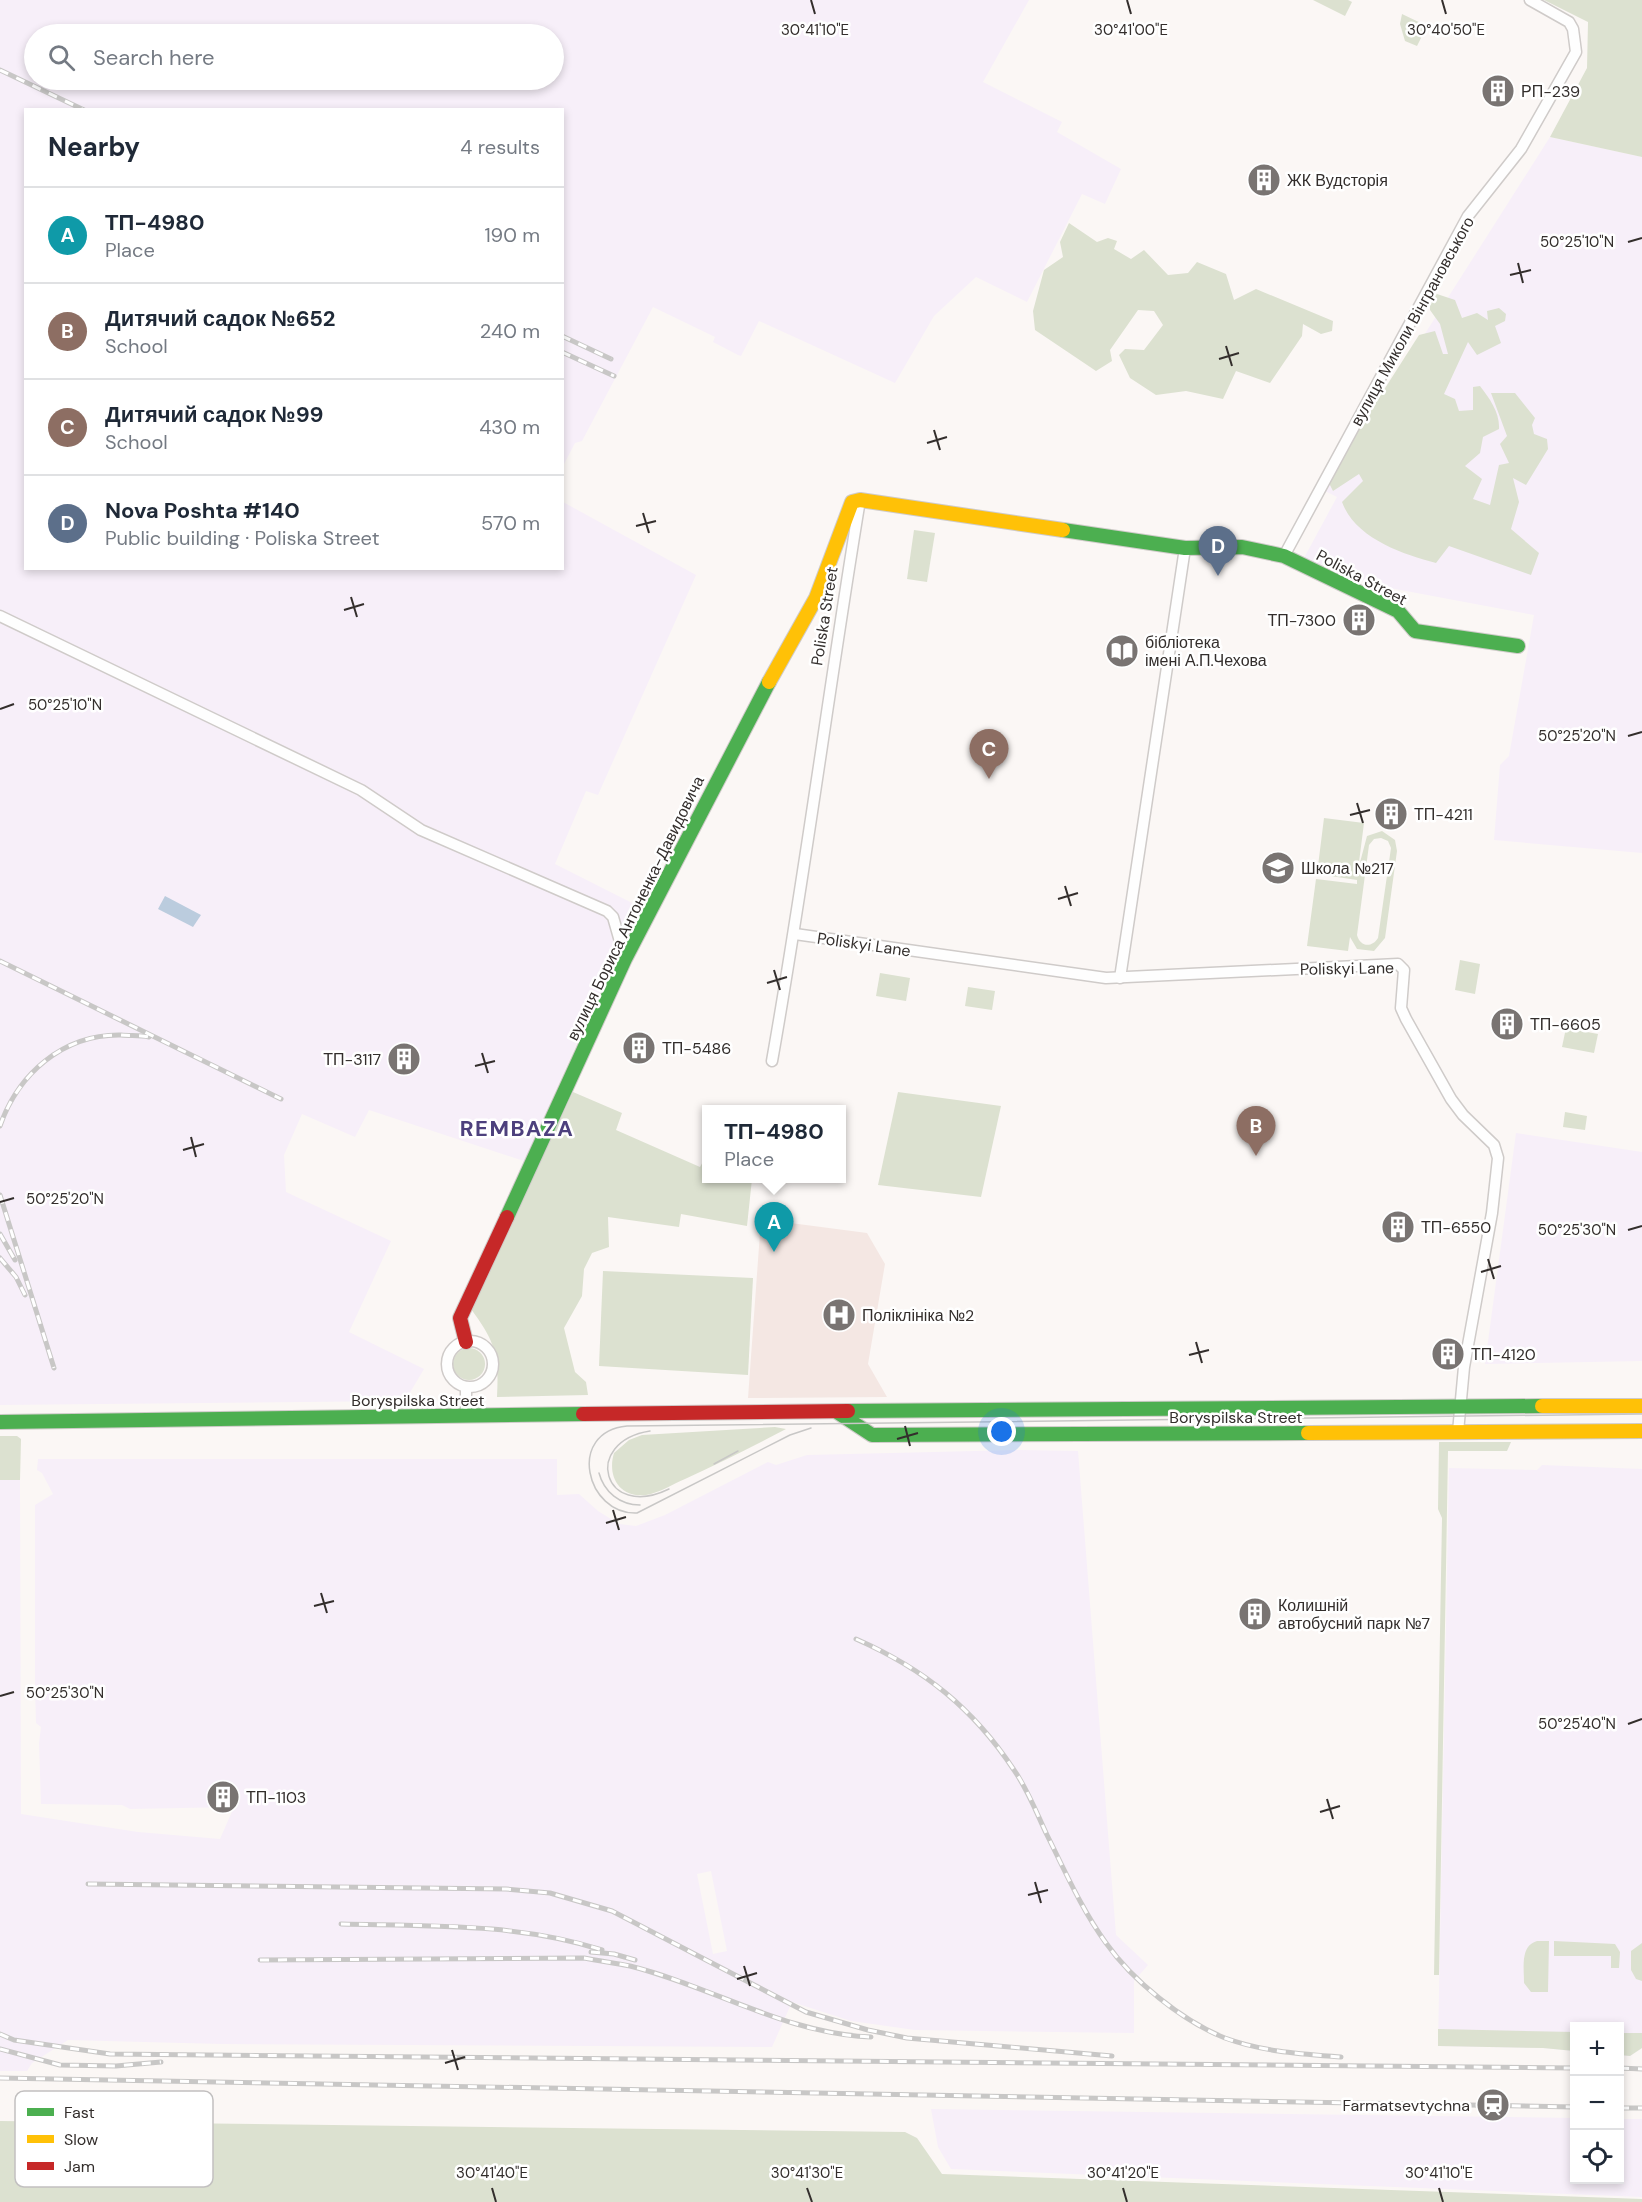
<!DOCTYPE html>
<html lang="en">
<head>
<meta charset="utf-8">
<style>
	body { margin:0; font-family:"DM Sans",sans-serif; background:#f6f6f7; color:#1f2937 }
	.controls { position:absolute; right:18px; bottom:18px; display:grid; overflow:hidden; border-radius:0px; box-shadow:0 3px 9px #0003 }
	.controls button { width:54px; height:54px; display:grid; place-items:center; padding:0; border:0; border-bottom:2px solid #e0e1e3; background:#fff; color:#1f2937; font:30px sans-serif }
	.you { position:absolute; left:1002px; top:1432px; width:21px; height:21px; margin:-15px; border:4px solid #fff; border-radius:50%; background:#1a73e8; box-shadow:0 0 0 9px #1a73e833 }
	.badge { display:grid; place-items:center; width:39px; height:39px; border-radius:50%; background:#d93025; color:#fff; font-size:20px; font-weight:700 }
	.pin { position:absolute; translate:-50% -50px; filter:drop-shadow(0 2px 3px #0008) }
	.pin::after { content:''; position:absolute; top:32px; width:21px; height:18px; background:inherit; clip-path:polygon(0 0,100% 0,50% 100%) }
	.popup { position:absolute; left:702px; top:1105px; width:144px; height:78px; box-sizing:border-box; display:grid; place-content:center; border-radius:0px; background:#fff; filter:drop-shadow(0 2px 4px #0005); font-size:20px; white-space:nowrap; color:#747a83 }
	.popup b { font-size:22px; color:#1f2937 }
	.popup::after { content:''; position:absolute; left:50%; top:100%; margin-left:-12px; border:12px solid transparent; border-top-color:#fff }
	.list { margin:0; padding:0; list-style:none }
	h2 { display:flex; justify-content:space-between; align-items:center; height:78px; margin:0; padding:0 24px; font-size:26px }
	h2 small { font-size:20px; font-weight:400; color:#747a83 }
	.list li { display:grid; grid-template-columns:39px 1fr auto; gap:18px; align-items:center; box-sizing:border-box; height:96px; padding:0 24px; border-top:2px solid #e0e1e3 }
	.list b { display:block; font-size:22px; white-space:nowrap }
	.list p { margin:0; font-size:20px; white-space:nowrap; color:#747a83 }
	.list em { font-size:20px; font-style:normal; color:#747a83 }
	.icon { flex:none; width:33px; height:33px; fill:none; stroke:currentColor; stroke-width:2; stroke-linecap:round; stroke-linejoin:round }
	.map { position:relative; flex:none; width:1642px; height:2202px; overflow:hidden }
	.search { position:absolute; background:#fff; box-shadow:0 3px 9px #0003; left:24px; top:24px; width:540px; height:66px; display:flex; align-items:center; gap:15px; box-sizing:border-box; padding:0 21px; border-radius:33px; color:#747a83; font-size:22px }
	.panel { position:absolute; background:#fff; box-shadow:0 3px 9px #0003; left:24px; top:108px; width:540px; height:462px; border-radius:0px }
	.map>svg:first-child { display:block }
	.industrial { fill:#f7eff9; fill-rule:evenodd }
	.medical { fill:#f4e7e3 }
	.green { fill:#dce1d0; fill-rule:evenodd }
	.water { fill:#bbccde }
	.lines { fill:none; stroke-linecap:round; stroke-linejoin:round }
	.street-casing { stroke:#cfcbc9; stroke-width:13 }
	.fast-casing { stroke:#cfcbc9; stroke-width:16 }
	.slow-casing { stroke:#cfcbc9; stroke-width:16 }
	.jam-casing { stroke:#cfcbc9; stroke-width:16 }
	.street { stroke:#fefefe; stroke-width:10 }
	.fast { stroke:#4caf50; stroke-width:14 }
	.slow { stroke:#ffc107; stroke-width:14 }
	.jam { stroke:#c62828; stroke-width:14 }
	.tram { stroke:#c8c7c6; stroke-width:1.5 }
	.rail-casing { stroke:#c8c7c6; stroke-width:5 }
	.rail { stroke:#fff; stroke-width:3; stroke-dasharray:9; stroke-linecap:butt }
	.ticks { fill:none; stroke:#332e2c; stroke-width:2 }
	.labels { text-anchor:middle; stroke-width:5; stroke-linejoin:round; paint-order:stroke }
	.poi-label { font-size:16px; fill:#332e2c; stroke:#fff; text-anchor:start }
	.street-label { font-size:16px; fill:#332e2c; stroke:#fff }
	.district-label { font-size:22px; font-weight:bold; letter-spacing:1.5px; fill:#4d407d; stroke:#fff }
	.key { fill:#fff; stroke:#c2c0c0; stroke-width:1.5 }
	.key-label { font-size:16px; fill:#332e2c }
	.ticks-label { font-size:15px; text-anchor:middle; fill:#332e2c; stroke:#fff; stroke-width:5; stroke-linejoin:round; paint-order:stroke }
</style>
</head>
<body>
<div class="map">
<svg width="1642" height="2202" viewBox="0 0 1642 2202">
	<rect width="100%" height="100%" fill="#fbf7f5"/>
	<g class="industrial">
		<path d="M0,0H1029L983,82L1062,122L1057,132L1121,169L1105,204L1082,194L1027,302L976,277L934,316L895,383L759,321L741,356L738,355L713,342L715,337L653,307L582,441L575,443L563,466L562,110H26V568H562L563,502L696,575L598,795L586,791L555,864L642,908L595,1003L524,1161L369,1110L355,1137L302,1114L284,1155L286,1192L391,1241L349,1332L424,1369L405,1401L0,1405ZM34,34H554V80H34Z"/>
		<polygon points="1550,137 1642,157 1642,853 1494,840 1500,765 1509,756 1534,615 1374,585 1304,558 1337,497 1325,491"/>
		<polygon points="1516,1133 1642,1152 1642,1361 1485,1364"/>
		<path d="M1019,1450L1078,1451L1116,1935L1148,1965L1134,1981V2033L915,2030L851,2021L792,2002L772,2047L221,2044L68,2040L32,2063L27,2071H0V1480H20L21,1814L138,1832L220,1839L234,1807L130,1809L122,1805L41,1804L39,1743L41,1727L36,1723L35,1687V1505L53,1494L42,1473L37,1470L38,1459H557V1495L579,1494L598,1511L619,1524L636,1526L665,1515L768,1462L776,1465L807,1455ZM711,1871L727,1951L713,1954L697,1874Z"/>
		<polygon points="1542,1465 1642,1469 1642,2048 1630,2056 1620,2055 1620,2026 1574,2026 1574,2051 1543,2048 1438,2046 1449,1468 1537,1470"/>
		<polygon points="931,2109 1574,2118 1574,2180 1620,2180 1620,2119 1642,2119 1642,2197 951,2169 938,2147"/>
	</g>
	<polygon class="medical" points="761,1219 867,1233 885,1264 868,1364 887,1397 748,1398"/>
	<g class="green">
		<polygon points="1313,0 1348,0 1352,2 1345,16"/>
		<polygon points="1544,0 1642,0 1642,157 1550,137 1587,68 1588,22"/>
		<polygon points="1402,14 1427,26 1417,46 1405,41 1400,24"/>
		<polygon points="1069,223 1097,242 1108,238 1117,241 1114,249 1131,259 1144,250 1168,275 1188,273 1197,262 1226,274 1234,300 1256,289 1333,321 1332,331 1321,334 1303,324 1302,336 1270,383 1236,371 1223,399 1186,391 1156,395 1130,378 1119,355 1125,349 1144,350 1163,325 1154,311 1138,310 1110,350 1112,361 1096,371 1035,330 1033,311 1044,270 1063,257 1060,242"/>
		<path d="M1437,294L1455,300L1462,318L1477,313L1488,320L1487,311L1499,308L1506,314L1505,321L1495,326L1501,343L1477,355L1468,342L1444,394L1455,399L1459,411L1473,410V387L1480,386C1490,399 1500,413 1499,429L1483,437L1480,453L1465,466L1482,479L1473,499L1490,505L1499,465L1509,463L1500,444L1507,436L1491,393H1515L1535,418L1532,425L1534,434L1547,439L1548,449L1526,485L1513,478L1519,502L1511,529L1539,553L1531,575L1449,546L1436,563C1402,554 1355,538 1342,502L1363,481L1359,474L1333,491L1327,479L1419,335L1435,331L1443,354H1448L1440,324L1430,310V300Z"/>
		<polygon points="914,530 935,533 927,582 907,579"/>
		<path d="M1324,818L1364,823L1358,870L1367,836L1382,831L1395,840L1397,851L1385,938L1374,951L1357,949L1350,937L1348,951L1307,946L1316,879L1357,884V880L1317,874ZM1381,838L1388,841L1391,848L1378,938C1372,948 1360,947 1357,935L1369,845L1374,839Z"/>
		<polygon points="1460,960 1480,964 1475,994 1455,990"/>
		<polygon points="880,973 910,978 906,1001 876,996"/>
		<polygon points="968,987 995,991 992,1010 965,1006"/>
		<polygon points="1566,1028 1598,1034 1594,1053 1562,1047"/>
		<path d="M573,1092L622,1113L616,1130L700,1167L706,1156V1178L752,1179L747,1226L681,1214L679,1227L608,1217L609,1247L592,1253L584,1269L582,1296L564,1328L575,1372L586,1382L588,1395L497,1397C499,1355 496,1343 471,1309Z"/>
		<polygon points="898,1092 1001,1106 981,1197 878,1185"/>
		<polygon points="1565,1112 1587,1116 1585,1130 1563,1127"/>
		<polygon points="603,1271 753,1278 748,1375 599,1366"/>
		<circle cx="469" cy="1364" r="16"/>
		<path d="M775,1427L786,1429C752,1447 719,1463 685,1479C673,1484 659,1493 646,1495C619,1498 607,1476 614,1453L629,1440L642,1435Z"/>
		<polygon points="0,1436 17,1436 21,1439 20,1480 0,1480"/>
		<polygon points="1439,1442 1511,1442 1507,1451 1448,1451 1439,1975 1434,1975 1442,1518 1438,1509"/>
		<path d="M1537,1941H1549L1548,1992H1531L1524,1983C1524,1967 1520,1946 1537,1941Z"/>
		<polygon points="1554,1941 1615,1944 1620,1952 1619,1968 1611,1968 1611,1956 1554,1956"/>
		<polygon points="1642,1943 1642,1981 1636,1979 1631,1970 1631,1951"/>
		<polygon points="1438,2029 1574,2032 1574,2051 1543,2048 1438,2046"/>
		<polygon points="1620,2033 1642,2033 1642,2048 1630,2056 1620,2055"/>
		<polygon points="0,2121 905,2132 917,2138 942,2174 1642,2199 1642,2202 0,2202"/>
	</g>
	<polygon class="water" points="165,896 201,915 193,927 158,909"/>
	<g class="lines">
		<defs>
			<g id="street">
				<polyline points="1284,556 1468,216 1521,149 1576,52 1573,29 1569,22 1530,0"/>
				<polyline points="0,616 361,790 421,830 607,911 613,917 625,959"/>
				<polyline points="795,934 1106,978 1398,964 1404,970 1401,1008 1406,1019 1451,1099 1463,1115 1494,1145 1498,1158 1492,1213 1464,1367 1458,1432"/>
				<polyline points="1120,978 1185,548"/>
				<path d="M772,1061C805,875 829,687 860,500"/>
				<circle cx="470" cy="1364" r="23"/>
				<polyline points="466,1416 466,1387"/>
			</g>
			<g id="fast">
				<polyline points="1063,530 1185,548 1242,547 1284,556 1398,611 1415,631 1518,646"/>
				<polyline points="507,1217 625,959 769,682"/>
				<polyline points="848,1411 1542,1406"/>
				<polyline points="837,1412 872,1435 1308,1433"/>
				<polyline points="0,1422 583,1414"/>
			</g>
			<g id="slow">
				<polyline points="769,682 816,598 852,502 860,500 1063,530"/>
				<polyline points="1542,1406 1642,1406"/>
				<polyline points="1308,1433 1642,1431"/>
			</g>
			<g id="jam">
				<polyline points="466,1342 460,1318 507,1217"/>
				<polyline points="583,1414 848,1411"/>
			</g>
		</defs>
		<use href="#street" class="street-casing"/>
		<use href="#fast" class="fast-casing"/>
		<use href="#slow" class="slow-casing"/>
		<use href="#jam" class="jam-casing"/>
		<use href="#street" class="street"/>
		<use href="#fast" class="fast"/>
		<use href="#slow" class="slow"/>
		<use href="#jam" class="jam"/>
		<g class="tram">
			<path d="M811,1428L790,1435L637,1513C586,1515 566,1432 627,1426L1642,1414"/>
			<path d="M650,1431C581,1442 603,1521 669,1489"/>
			<polyline points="714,1464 738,1451"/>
			<path d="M599,1473C604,1492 620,1505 640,1505"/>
		</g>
		<defs>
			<g id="rail">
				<polyline points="0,70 84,110"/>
				<polyline points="562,336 611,359"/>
				<polyline points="562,352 614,376"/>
				<polyline points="0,961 281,1099"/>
				<path d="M0,1126C18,1074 63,1034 121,1035C130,1036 140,1035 149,1037"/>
				<polyline points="0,1195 54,1368"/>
				<polyline points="0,1234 15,1260"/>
				<polyline points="0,1258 16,1277 25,1295"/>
				<path d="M856,1639C924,1669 973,1708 1014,1770C1028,1790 1037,1814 1047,1835C1065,1871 1082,1910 1106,1943C1132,1980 1182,2021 1225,2038C1263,2052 1302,2054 1341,2057"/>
				<polyline points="88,1884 506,1889 550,1893 612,1911 806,2012 868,2030 907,2038 1112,2056"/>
				<path d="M341,1924C428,1926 519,1923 602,1950"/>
				<polyline points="591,1952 614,1954 635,1960"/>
				<path d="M260,1960L584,1958C599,1961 615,1963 630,1966C711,1986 786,2034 871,2037"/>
				<polyline points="0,2034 14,2040 110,2054 1574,2068"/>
				<polyline points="0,2049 60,2065 116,2066 161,2062"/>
				<polyline points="1620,2068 1642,2069"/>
				<polyline points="0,2078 1574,2107"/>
				<polyline points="1620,2108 1642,2108"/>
			</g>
		</defs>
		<use href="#rail" class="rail-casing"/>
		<use href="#rail" class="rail"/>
	</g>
	<path class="ticks" d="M811,0L815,14M1127,0L1131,14M1442,0L1446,14M1628,242L1642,238M1518,263L1523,283M1510,275L1531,270M1226,346L1232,366M1219,359L1239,353M934,430L940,450M927,443L947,437M643,513L649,533M636,526L656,521M351,597L357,617M344,610L364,604M0,709L14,704M1628,736L1642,732M1357,803L1363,823M1350,815L1370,810M1065,886L1071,906M1058,899L1078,893M774,970L780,990M767,983L787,977M482,1053L488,1073M475,1066L495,1061M191,1137L196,1157M183,1150L204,1144M0,1202L14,1198M1628,1230L1642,1226M1488,1259L1494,1279M1481,1272L1501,1266M1196,1342L1202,1363M1189,1355L1209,1350M905,1426L910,1446M897,1439L918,1433M613,1510L619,1530M606,1523L626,1517M321,1593L327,1613M314,1606L334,1601M0,1696L14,1692M1628,1724L1642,1719M1327,1799L1333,1819M1320,1812L1340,1806M1035,1882L1041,1903M1028,1895L1048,1890M744,1966L750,1986M737,1979L757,1973M452,2050L458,2070M445,2063L465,2057M492,2188L496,2202M807,2188L812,2202M1123,2188L1127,2202M1439,2188L1443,2202"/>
	<defs>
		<symbol id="building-disc" viewBox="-11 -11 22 22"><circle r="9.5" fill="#797472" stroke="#fff"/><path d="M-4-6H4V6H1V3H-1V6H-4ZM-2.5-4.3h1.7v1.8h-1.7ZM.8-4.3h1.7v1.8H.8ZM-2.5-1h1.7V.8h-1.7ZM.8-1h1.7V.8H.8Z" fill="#fff"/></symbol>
		<symbol id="library-disc" viewBox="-11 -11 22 22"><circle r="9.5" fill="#797472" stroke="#fff"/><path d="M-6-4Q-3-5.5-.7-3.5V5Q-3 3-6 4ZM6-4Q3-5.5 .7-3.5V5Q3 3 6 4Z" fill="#fff"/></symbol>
		<symbol id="school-disc" viewBox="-11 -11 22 22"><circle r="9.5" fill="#797472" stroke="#fff"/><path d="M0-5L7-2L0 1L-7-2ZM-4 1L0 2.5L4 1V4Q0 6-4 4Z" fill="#fff"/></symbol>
		<symbol id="hospital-disc" viewBox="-11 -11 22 22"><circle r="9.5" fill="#797472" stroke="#fff"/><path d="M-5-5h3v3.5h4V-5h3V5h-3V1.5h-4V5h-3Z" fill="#fff"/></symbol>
		<symbol id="station-disc" viewBox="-11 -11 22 22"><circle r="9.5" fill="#797472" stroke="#fff"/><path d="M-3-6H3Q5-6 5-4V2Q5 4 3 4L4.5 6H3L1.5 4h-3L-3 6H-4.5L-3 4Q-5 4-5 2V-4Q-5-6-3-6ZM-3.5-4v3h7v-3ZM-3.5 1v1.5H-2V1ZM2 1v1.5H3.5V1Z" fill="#fff"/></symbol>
	</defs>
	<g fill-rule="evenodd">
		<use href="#building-disc" x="1479" y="72" width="38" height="38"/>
		<use href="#building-disc" x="1245" y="161" width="38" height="38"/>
		<use href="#building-disc" x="1340" y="601" width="38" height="38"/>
		<use href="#library-disc" x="1103" y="632" width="38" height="38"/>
		<use href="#building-disc" x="1372" y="795" width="38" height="38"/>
		<use href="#school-disc" x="1259" y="849" width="38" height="38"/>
		<use href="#building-disc" x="1488" y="1005" width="38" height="38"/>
		<use href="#building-disc" x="620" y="1029" width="38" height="38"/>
		<use href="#building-disc" x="385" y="1040" width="38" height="38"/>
		<use href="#building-disc" x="1379" y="1208" width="38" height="38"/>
		<use href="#hospital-disc" x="820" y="1296" width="38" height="38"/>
		<use href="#building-disc" x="1429" y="1335" width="38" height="38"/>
		<use href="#building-disc" x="1236" y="1595" width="38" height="38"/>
		<use href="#building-disc" x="204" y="1778" width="38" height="38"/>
		<use href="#station-disc" x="1474" y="2086" width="38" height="38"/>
	</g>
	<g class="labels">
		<g class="poi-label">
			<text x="1521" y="97">РП-239</text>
			<text x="1287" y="186">ЖК Вудсторія</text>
			<text x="1336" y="626" text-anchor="end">ТП-7300</text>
			<text x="1145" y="648">бібліотека<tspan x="1145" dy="18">імені А.П.Чехова</tspan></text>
			<text x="1414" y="820">ТП-4211</text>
			<text x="1301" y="874">Школа №217</text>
			<text x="1530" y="1030">ТП-6605</text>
			<text x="662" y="1054">ТП-5486</text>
			<text x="381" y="1065" text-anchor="end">ТП-3117</text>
			<text x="1421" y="1233">ТП-6550</text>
			<text x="862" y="1321">Поліклініка №2</text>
			<text x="1471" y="1360">ТП-4120</text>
			<text x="1278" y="1611">Колишній<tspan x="1278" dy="18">автобусний парк №7</tspan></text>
			<text x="246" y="1803">ТП-1103</text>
			<text x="1470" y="2111" text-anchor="end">Farmatsevtychna</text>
		</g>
		<g class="street-label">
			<text transform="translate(1412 321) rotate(-61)" y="6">вулиця Миколи Вінграновського</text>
			<text transform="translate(1362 577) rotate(28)" y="6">Poliska Street</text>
			<text transform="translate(824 616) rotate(-81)" y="6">Poliska Street</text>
			<text transform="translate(635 908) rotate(-64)" y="6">вулиця Бориса Антоненка-Давидовича</text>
			<text transform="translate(864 944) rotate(8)" y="6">Poliskyi Lane</text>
			<text transform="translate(1347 968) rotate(-1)" y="6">Poliskyi Lane</text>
			<text x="418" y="1406">Boryspilska Street</text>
			<text x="1236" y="1423">Boryspilska Street</text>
		</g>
		<g class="district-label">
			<text x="517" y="1136">REMBAZA</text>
		</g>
	</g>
	<rect x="15" y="2091" width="198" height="96" rx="9" class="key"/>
	<rect x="27" y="2108" width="27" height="8" fill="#4caf50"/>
	<rect x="27" y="2135" width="27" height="8" fill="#ffc107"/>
	<rect x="27" y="2162" width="27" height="8" fill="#c62828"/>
	<g class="key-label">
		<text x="64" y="2118">Fast</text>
		<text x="64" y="2145">Slow</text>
		<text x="64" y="2172">Jam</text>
	</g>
	<g class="ticks-label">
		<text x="815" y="35">30°41'10"E</text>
		<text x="1131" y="35">30°41'00"E</text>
		<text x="1446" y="35">30°40'50"E</text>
		<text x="1577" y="247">50°25'10"N</text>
		<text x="65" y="710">50°25'10"N</text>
		<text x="1577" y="741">50°25'20"N</text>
		<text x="65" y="1204">50°25'20"N</text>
		<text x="1577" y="1235">50°25'30"N</text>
		<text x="65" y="1698">50°25'30"N</text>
		<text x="1577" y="1729">50°25'40"N</text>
		<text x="492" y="2178">30°41'40"E</text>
		<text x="807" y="2178">30°41'30"E</text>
		<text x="1123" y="2178">30°41'20"E</text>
		<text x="1439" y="2178">30°41'10"E</text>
	</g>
</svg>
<div class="controls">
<button>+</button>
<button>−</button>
<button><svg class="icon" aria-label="locate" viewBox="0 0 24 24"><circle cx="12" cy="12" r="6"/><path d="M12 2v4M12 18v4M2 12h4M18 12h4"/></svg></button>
</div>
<div class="you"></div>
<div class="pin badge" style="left:774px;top:1252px;background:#0f9aa8">A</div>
<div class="popup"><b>ТП-4980</b>Place</div>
<div class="pin badge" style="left:1256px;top:1156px;background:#8d6e63">B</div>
<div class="pin badge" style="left:989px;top:779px;background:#8d6e63">C</div>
<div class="pin badge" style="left:1218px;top:576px;background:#5c6f8a">D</div>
<div class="search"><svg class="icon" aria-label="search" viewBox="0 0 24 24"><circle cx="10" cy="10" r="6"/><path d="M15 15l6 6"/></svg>Search here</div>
<section class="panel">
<h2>Nearby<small>4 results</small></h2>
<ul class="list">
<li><span class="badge" style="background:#0f9aa8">A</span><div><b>ТП-4980</b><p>Place</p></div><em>190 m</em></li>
<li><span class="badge" style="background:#8d6e63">B</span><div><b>Дитячий садок №652</b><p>School</p></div><em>240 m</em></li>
<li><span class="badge" style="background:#8d6e63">C</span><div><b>Дитячий садок №99</b><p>School</p></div><em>430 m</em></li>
<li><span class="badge" style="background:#5c6f8a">D</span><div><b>Nova Poshta #140</b><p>Public building · Poliska Street</p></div><em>570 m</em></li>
</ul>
</section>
</div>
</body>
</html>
